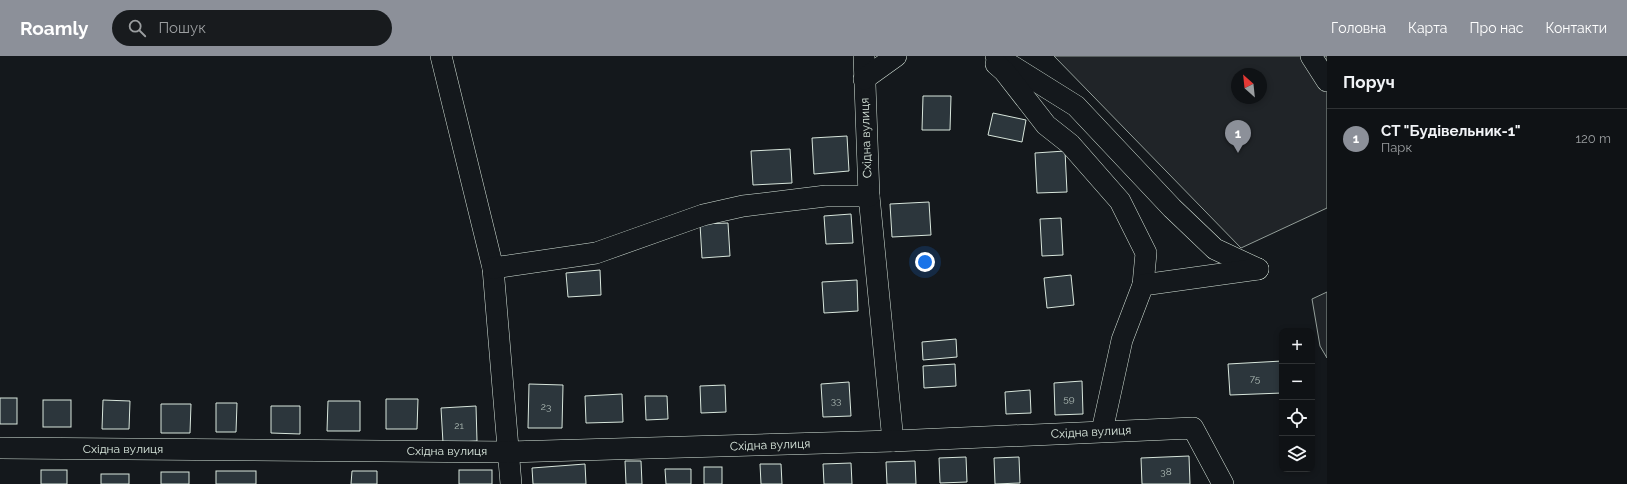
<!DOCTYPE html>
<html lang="uk">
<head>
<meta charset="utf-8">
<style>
	body { margin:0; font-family:Raleway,sans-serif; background:#181b1e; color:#f1f3f6 }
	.controls { position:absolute; right:12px; bottom:12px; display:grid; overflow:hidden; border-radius:8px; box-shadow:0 2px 6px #0003 }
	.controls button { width:36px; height:36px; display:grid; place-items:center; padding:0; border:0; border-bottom:1px solid #2f3234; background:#0f1215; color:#f1f3f6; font:20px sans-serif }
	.compass { position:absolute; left:1231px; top:12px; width:36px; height:36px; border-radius:50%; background:#0f1215; box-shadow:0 2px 6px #0003; rotate:333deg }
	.you { position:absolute; left:925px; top:206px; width:14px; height:14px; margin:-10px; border:3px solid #fff; border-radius:50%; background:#1a73e8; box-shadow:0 0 0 6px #1a73e833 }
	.badge { display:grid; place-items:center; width:26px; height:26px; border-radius:50%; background:#8c9099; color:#fff; font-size:13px; font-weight:700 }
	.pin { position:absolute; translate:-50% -33px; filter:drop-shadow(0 1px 2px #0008) }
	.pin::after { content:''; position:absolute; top:21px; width:14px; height:12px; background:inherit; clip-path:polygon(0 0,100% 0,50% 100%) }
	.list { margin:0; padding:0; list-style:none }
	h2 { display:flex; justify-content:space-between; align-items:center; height:52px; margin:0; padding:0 16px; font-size:17px }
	h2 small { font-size:13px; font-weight:400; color:#9b9ea0 }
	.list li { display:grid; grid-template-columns:26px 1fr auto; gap:12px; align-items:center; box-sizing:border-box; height:60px; padding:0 16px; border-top:1px solid #2f3234 }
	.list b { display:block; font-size:15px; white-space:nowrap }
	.list p { margin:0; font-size:13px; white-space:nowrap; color:#9b9ea0 }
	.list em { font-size:13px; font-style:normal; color:#9b9ea0 }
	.icon { flex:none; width:22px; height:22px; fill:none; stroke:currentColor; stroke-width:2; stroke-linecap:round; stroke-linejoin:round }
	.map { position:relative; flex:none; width:1327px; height:428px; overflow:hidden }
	header { display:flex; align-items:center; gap:24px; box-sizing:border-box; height:56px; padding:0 20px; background:#8c9099; color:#fff }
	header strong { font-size:19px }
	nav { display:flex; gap:22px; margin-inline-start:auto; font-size:14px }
	.search { width:280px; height:36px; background:#181b1e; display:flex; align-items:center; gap:10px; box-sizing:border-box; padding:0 14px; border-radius:22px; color:#9b9ea0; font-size:15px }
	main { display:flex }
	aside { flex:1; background:#0f1215 }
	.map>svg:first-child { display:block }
	.green { fill:#202428; stroke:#939e99; fill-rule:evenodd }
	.building { fill:#2c363c; stroke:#d8e6dc }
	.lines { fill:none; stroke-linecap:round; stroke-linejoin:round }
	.minor-casing { stroke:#d8e6dc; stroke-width:22 }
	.minor { stroke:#14181c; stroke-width:21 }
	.labels { text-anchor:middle; stroke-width:3; stroke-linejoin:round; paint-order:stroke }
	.number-label { font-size:10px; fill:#adbab4 }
	.street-label { font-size:12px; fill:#d8e6dc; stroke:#14181c }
</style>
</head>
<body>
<header>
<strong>Roamly</strong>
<div class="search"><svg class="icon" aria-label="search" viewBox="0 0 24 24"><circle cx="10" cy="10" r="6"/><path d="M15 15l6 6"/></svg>Пошук</div>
<nav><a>Головна</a><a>Карта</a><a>Про нас</a><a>Контакти</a></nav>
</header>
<main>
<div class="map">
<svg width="1327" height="428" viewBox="0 0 1327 428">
	<rect width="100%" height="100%" fill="#14181c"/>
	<g class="green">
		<path d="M1054,0H1327V152L1241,192ZM1237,18H1261V42H1237Z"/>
		<polygon points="1327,236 1327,302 1320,290 1312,243"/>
	</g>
	<g class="building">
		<polygon points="923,40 951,40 950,74 922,74"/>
		<polygon points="993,57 1026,64 1022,86 988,79"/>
		<polygon points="847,80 849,115 814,118 812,82"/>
		<polygon points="790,93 792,127 753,129 751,95"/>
		<polygon points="1065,95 1067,136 1037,137 1035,97"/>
		<polygon points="929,146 931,179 892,181 890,148"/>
		<polygon points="851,158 853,187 826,188 824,160"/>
		<polygon points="1061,162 1063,199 1042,200 1040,163"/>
		<polygon points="728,167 730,200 702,202 700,168"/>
		<polygon points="600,214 601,239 568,241 566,217"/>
		<polygon points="1071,219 1074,249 1047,252 1044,222"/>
		<polygon points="857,224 858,255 824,257 822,226"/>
		<polygon points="956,283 957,301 923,304 922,286"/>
		<polygon points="1282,305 1282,337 1230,339 1228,308"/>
		<polygon points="955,308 956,330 924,332 923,310"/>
		<polygon points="1082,325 1083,358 1055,359 1054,327"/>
		<polygon points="849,326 851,360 823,361 821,328"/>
		<polygon points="529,328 563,329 562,372 528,372"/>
		<polygon points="725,329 726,356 701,357 700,330"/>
		<polygon points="1030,334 1031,357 1006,358 1005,336"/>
		<polygon points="622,338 623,366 586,367 585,340"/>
		<polygon points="645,340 667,340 668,363 646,364"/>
		<rect x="0" y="342" width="17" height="26"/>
		<polygon points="386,343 418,343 417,373 386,373"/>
		<rect x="43" y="344" width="28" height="27"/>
		<polygon points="103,344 130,345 129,373 102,373"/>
		<polygon points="328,345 360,345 360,375 327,375"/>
		<polygon points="216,347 237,347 236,376 216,376"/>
		<polygon points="161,348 191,348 190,377 161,377"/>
		<polygon points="271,350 300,350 300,378 271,377"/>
		<polygon points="476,350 477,385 443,387 441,352"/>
		<polygon points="1189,400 1190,428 1142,428 1141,402"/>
		<polygon points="966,401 967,426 940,427 939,402"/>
		<polygon points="1019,401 1020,427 995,428 994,402"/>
		<polygon points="625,405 641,405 642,428 626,428"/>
		<polygon points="915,405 916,428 887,428 886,406"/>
		<polygon points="851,407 852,428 824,428 823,408"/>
		<polygon points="585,408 586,428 533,428 532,412"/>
		<polygon points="760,408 781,408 782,428 761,428"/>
		<rect x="704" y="411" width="18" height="17"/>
		<polygon points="665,413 691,413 691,428 666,428"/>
		<rect x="41" y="414" width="26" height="14"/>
		<rect x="459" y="414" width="33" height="14"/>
		<rect x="216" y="415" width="40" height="13"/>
		<polygon points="352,415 377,415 377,428 351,428"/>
		<rect x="161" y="416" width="28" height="12"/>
		<rect x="101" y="418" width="28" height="10"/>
	</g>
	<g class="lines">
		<defs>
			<g id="minor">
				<polyline points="441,0 493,212 511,428"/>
				<polyline points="864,0 869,140 893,385"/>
				<polyline points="996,0 1076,50 1172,152 1215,193 1258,213"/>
				<polyline points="1311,0 1327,25"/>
				<polyline points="996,8 1004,15 1046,69 1070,88 1120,145 1146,197 1143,229"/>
				<polyline points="864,23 896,0"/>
				<polyline points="493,212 596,197 703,159 743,150 826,140 869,140"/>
				<polyline points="1102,375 1122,284 1143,229 1258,213"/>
				<polyline points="0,392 508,396 893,385 1193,372 1223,428"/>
			</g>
		</defs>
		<use href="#minor" class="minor-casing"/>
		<use href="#minor" class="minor"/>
	</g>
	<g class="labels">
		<g class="number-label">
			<text x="1255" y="326">75</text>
			<text x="1069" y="346">59</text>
			<text x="836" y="348">33</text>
			<text x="546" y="354">23</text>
			<text x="459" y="373">21</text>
			<text x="1166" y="419">38</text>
		</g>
		<g class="street-label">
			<text transform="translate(866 82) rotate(-92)" y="4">Східна вулиця</text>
			<text transform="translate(1091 376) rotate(-3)" y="4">Східна вулиця</text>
			<text transform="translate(770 389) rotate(-2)" y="4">Східна вулиця</text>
			<text x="123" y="397">Східна вулиця</text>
			<text x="447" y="399">Східна вулиця</text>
		</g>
	</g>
</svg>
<div class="controls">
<button>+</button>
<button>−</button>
<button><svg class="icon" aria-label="locate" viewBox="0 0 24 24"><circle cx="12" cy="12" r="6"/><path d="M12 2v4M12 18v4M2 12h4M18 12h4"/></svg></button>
<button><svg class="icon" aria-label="layers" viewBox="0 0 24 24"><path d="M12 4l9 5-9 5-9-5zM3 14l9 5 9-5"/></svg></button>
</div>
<svg class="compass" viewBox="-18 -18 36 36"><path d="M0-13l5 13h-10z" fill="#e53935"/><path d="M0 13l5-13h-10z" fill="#9b9ea0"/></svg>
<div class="you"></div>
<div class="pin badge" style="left:1238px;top:97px">1</div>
</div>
<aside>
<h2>Поруч<small></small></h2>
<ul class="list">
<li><span class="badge">1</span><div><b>СТ &quot;Будівельник-1&quot;</b><p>Парк</p></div><em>120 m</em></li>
</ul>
</aside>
</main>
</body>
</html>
